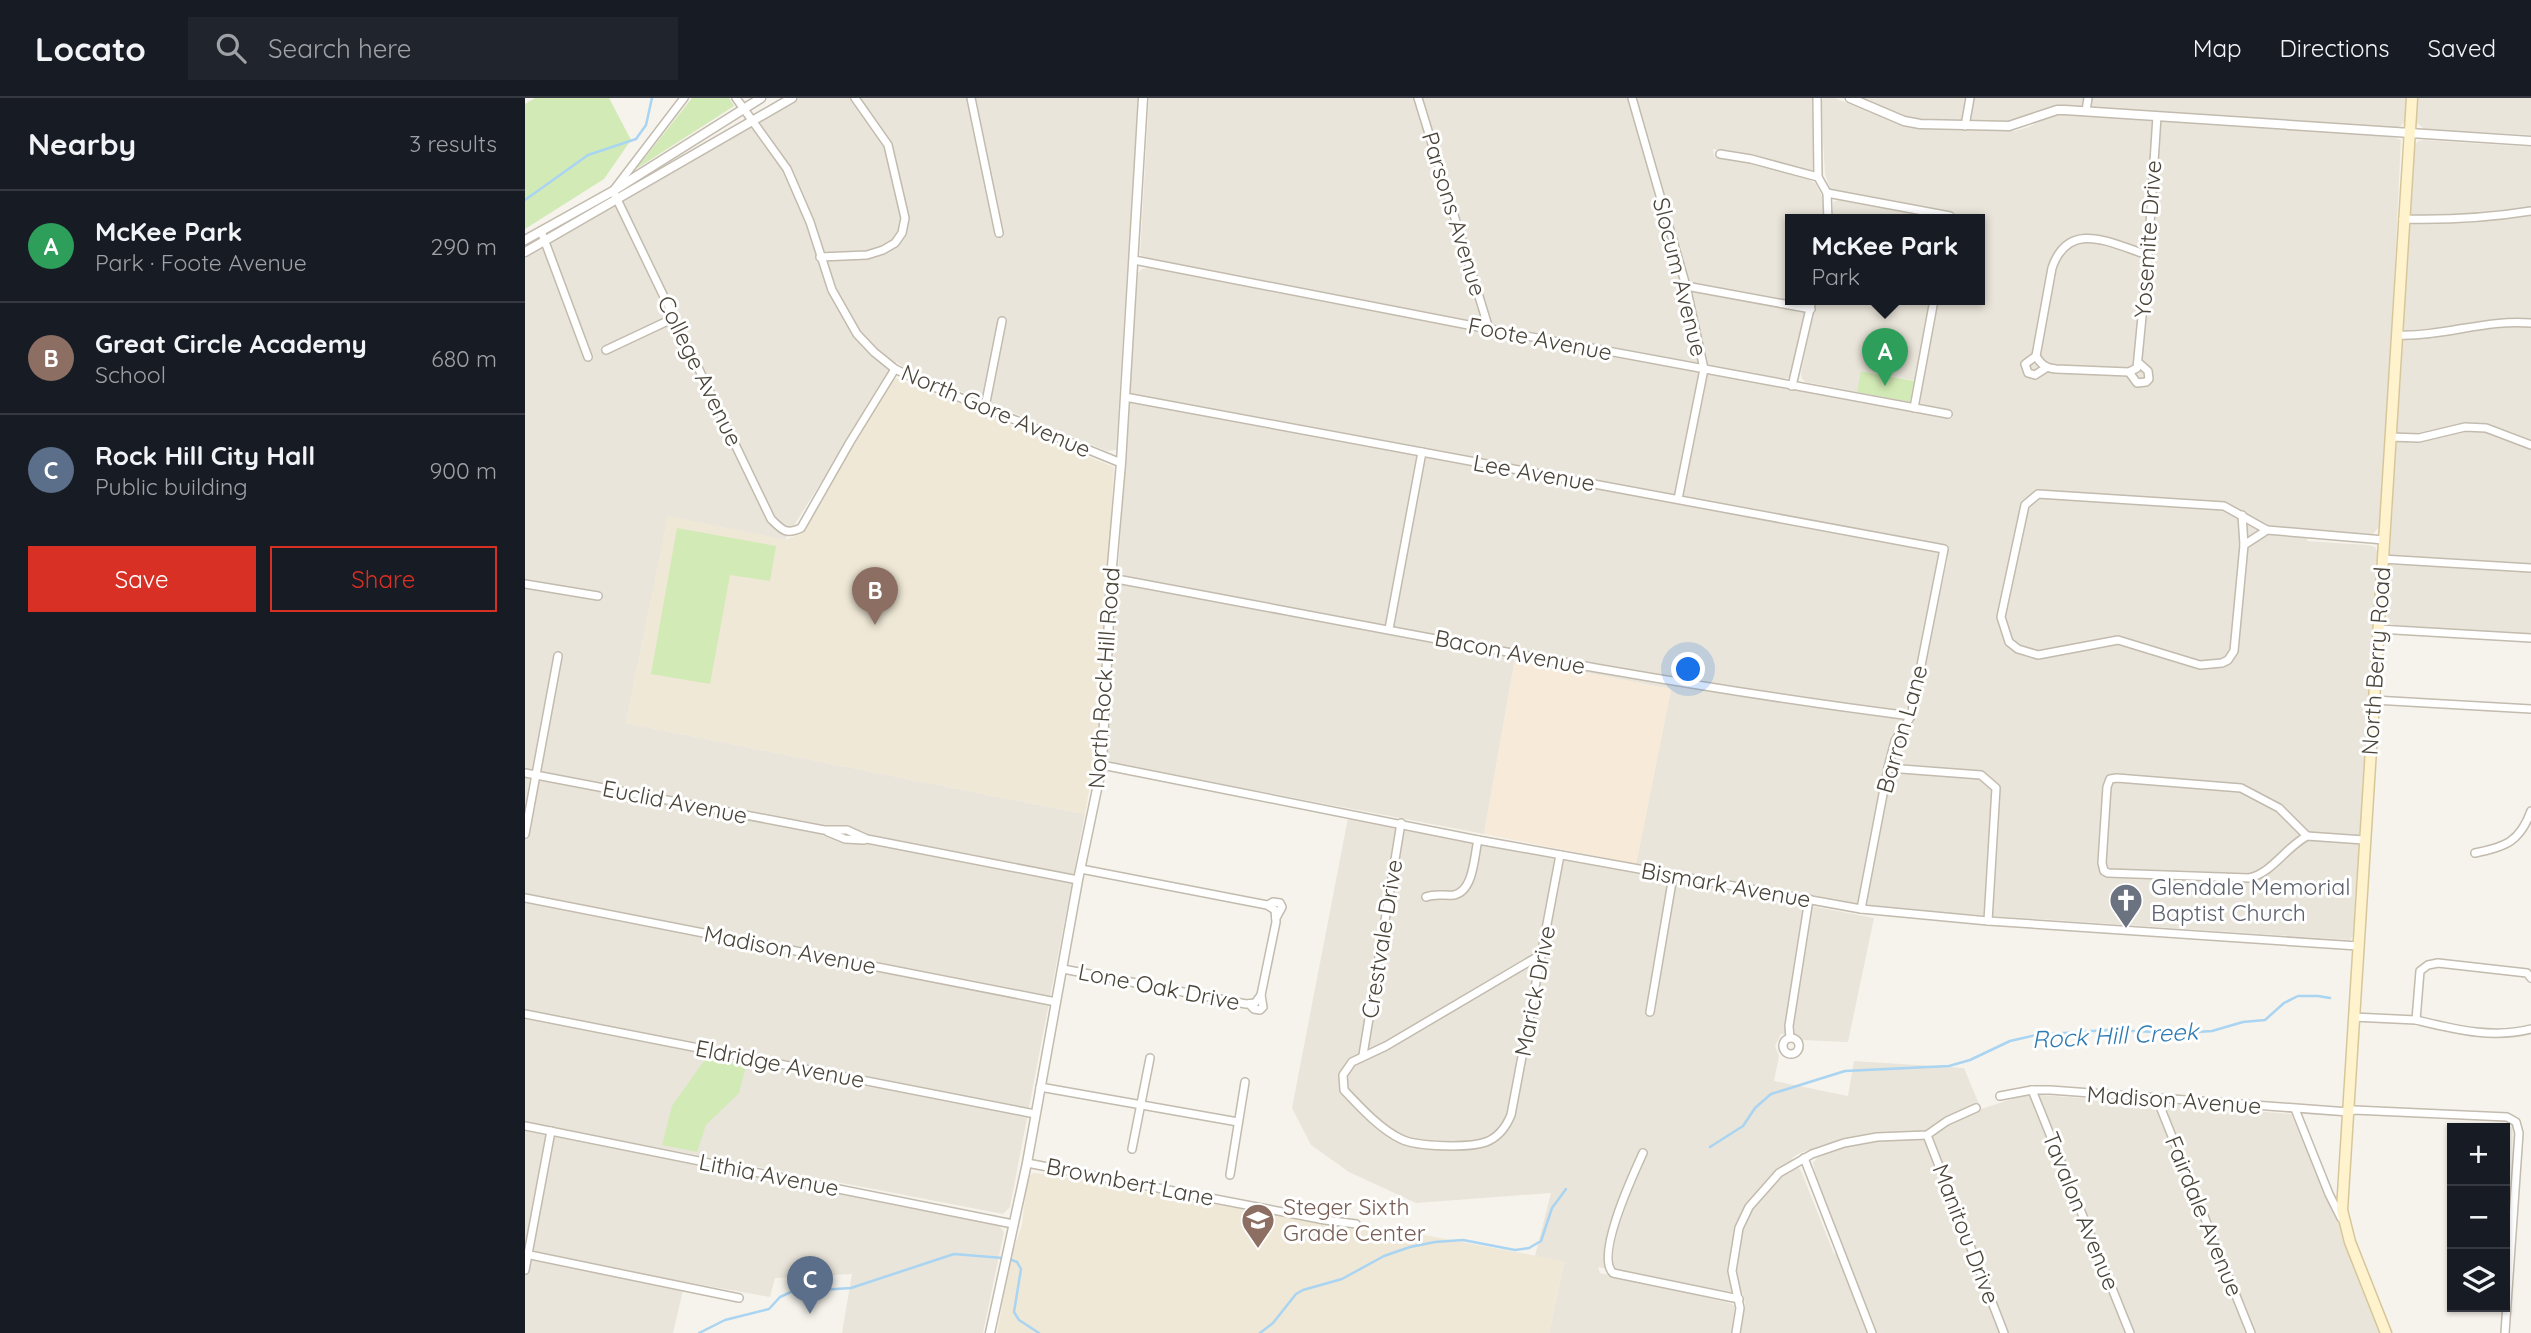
<!DOCTYPE html>
<html lang="en">
<head>
<meta charset="utf-8">
<style>
	body { margin:0; font-family:Quicksand,sans-serif; background:#20242c; color:#f1f3f6 }
	.controls { position:absolute; right:21px; bottom:21px; display:grid; overflow:hidden; border-radius:0px; box-shadow:0 2px 5px #0004 }
	.controls button { width:63px; height:63px; display:grid; place-items:center; padding:0; border:0; border-bottom:2px solid #363941; background:#171b24; color:#f1f3f6; font:35px sans-serif }
	.you { position:absolute; left:1164px; top:572px; width:24px; height:24px; margin:-18px; border:5px solid #fff; border-radius:50%; background:#1a73e8; box-shadow:0 0 0 10px #1a73e833 }
	.badge { display:grid; place-items:center; width:46px; height:46px; border-radius:50%; background:#d93025; color:#fff; font-size:23px; font-weight:700 }
	.pin { position:absolute; translate:-50% -58px; filter:drop-shadow(0 2px 4px #0008) }
	.pin::after { content:''; position:absolute; top:37px; width:24px; height:21px; background:inherit; clip-path:polygon(0 0,100% 0,50% 100%) }
	.popup { position:absolute; left:1260px; top:116px; width:200px; height:91px; box-sizing:border-box; display:grid; place-content:center; border-radius:0px; background:#171b24; filter:drop-shadow(0 2px 5px #0005); font-size:23px; white-space:nowrap; color:#9ea1a6 }
	.popup b { font-size:26px; color:#f1f3f6 }
	.popup::after { content:''; position:absolute; left:50%; top:100%; margin-left:-14px; border:14px solid transparent; border-top-color:#171b24 }
	.list { margin:0; padding:0; list-style:none }
	h2 { display:flex; justify-content:space-between; align-items:center; height:91px; margin:0; padding:0 28px; font-size:30px }
	h2 small { font-size:23px; font-weight:400; color:#9ea1a6 }
	.list li { display:grid; grid-template-columns:46px 1fr auto; gap:21px; align-items:center; box-sizing:border-box; height:112px; padding:0 28px; border-top:2px solid #363941 }
	.list b { display:block; font-size:26px; white-space:nowrap }
	.list p { margin:0; font-size:23px; white-space:nowrap; color:#9ea1a6 }
	.list em { font-size:23px; font-style:normal; color:#9ea1a6 }
	.actions { display:flex; gap:14px; padding:21px 28px }
	.actions a { flex:1; padding:16px 0; border:2px solid #d93025; border-radius:0px; text-align:center; font-size:24px; color:#d93025 }
	.actions .main { background:#d93025; color:#fff }
	.icon { flex:none; width:38px; height:38px; fill:none; stroke:currentColor; stroke-width:2; stroke-linecap:round; stroke-linejoin:round }
	.map { position:relative; flex:none; width:2006px; height:1235px; overflow:hidden }
	header { display:flex; align-items:center; gap:42px; box-sizing:border-box; height:98px; padding:0 35px; background:#171b24; border-bottom:2px solid #363941 }
	header strong { font-size:33px }
	nav { display:flex; gap:38px; margin-inline-start:auto; font-size:24px }
	.search { width:490px; height:63px; background:#20242c; display:flex; align-items:center; gap:18px; box-sizing:border-box; padding:0 24px; border-radius:0px; color:#9ea1a6; font-size:26px }
	main { display:flex }
	aside { flex:1; background:#171b24 }
	.map>svg:first-child { display:block }
	.residential { fill:#eae5da; fill-rule:evenodd }
	.commercial { fill:#f7ead8 }
	.education { fill:#efe8d6 }
	.green { fill:#d2eab5 }
	.lines { fill:none; stroke-linecap:round; stroke-linejoin:round }
	.stream { stroke:#a9d4f2; stroke-width:2.5 }
	.minor-casing { stroke:#c2bbae; stroke-width:10 }
	.tertiary-casing { stroke:#c2bbae; stroke-width:11 }
	.secondary-casing { stroke:#d6c79b; stroke-width:13 }
	.minor { stroke:#fff; stroke-width:7 }
	.tertiary { stroke:#fff; stroke-width:8 }
	.secondary { stroke:#fff3cd; stroke-width:10 }
	.labels { text-anchor:middle; stroke-width:6; stroke-linejoin:round; paint-order:stroke }
	.street-label { font-size:23px; fill:#4b4439; stroke:#fff }
	.worship-label { font-size:23px; fill:#5b616d; stroke:#fff; text-anchor:start }
	.education-label { font-size:23px; fill:#785e54; stroke:#fff; text-anchor:start }
	.water-label { font-size:24px; font-style:italic; fill:#2e7ab2; stroke:#fff }
</style>
</head>
<body>
<header>
<strong>Locato</strong>
<div class="search"><svg class="icon" aria-label="search" viewBox="0 0 24 24"><circle cx="10" cy="10" r="6"/><path d="M15 15l6 6"/></svg>Search here</div>
<nav><a>Map</a><a>Directions</a><a>Saved</a></nav>
</header>
<main>
<aside>
<h2>Nearby<small>3 results</small></h2>
<ul class="list">
<li><span class="badge" style="background:#2e9e5b">A</span><div><b>McKee Park</b><p>Park · Foote Avenue</p></div><em>290 m</em></li>
<li><span class="badge" style="background:#8d6e63">B</span><div><b>Great Circle Academy</b><p>School</p></div><em>680 m</em></li>
<li><span class="badge" style="background:#5c6f8a">C</span><div><b>Rock Hill City Hall</b><p>Public building</p></div><em>900 m</em></li>
</ul>
<div class="actions"><a class="main">Save</a><a>Share</a></div>
</aside>
<div class="map">
<svg width="2006" height="1235" viewBox="0 0 2006 1235">
	<rect width="100%" height="100%" fill="#f6f3ec"/>
	<g class="residential">
		<polygon points="273,0 613,0 591,352 582,353 383,272 371,264 260,442 143,419 101,625 560,716 485,1109 478,1116 0,1024 0,159"/>
		<polygon points="624,0 1287,0 1290,68 1288,72 1284,73 1213,54 1188,51 1189,58 1251,71 1285,82 1290,85 1298,100 1298,122 1266,122 1266,202 1282,202 1266,279 1258,281 619,161 615,156"/>
		<path d="M1298,0H1310L1382,29L1396,30L1490,33L1504,29L1523,19L1540,16L1867,39L1876,42L1861,351L1854,429L1847,437L1783,433L1782,443L1843,447L1850,449L1853,455L1828,838L1825,842L1350,810L1111,766L1146,591L990,561L959,736L587,665L583,661L581,655L613,175L617,171L624,170L1427,320L1428,314L1395,307L1397,284L1337,273L1332,294L1281,284L1277,281L1276,275L1291,202H1454V122H1307L1308,104L1313,102L1418,121L1428,114L1309,93L1305,91L1300,76L1296,5ZM1416,446L1423,447V459L1390,616L1376,621L1319,614L1321,605L1377,613L1384,608Z"/>
		<polygon points="1334,0 1882,0 1881,22 1875,29 1867,30 1536,8 1526,9 1481,25 1397,22 1380,19"/>
		<polygon points="1892,0 2006,0 2006,37 1899,31 1891,24"/>
		<polygon points="1899,42 2006,49 2006,537 1869,527 1863,524 1861,519 1868,402 1866,399 1890,47 1893,43"/>
		<path d="M823,720L1349,820L1323,944L1275,942L1273,938L1256,936L1250,948L1254,958L1249,983L1323,998L1329,963L1439,970L1456,1011L1503,996L1766,1016L1816,1130L1856,1235H1215L1220,1206L1218,1196L1073,1169L1075,1175L1205,1205L1210,1208L1207,1233L1213,1235H1024L1039,1164L1010,1158L1026,1095L891,1105L824,1074L786,1047L767,1010ZM1334,1037L1341,1046L1319,1049L1292,1060L1288,1065L1292,1084L1319,1151L1309,1156L1276,1073L1267,1060L1275,1055Z"/>
		<polygon points="0,1033 472,1125 479,1134 458,1235 317,1235 327,1176 250,1180 245,1199 160,1184 148,1235 0,1235"/>
	</g>
	<polygon class="commercial" points="990,561 1146,591 1111,766 959,736"/>
	<g class="education">
		<polygon points="371,280 589,369 573,640 560,716 101,625 143,418 260,442 277,435 322,353 367,283"/>
		<polygon points="509,1075 535,1078 838,1133 840,1126 1039,1163 1024,1235 472,1235 486,1158 497,1127 502,1083 506,1076"/>
	</g>
	<g class="green">
		<polygon points="10,0 84,0 106,42 79,81 0,131 0,6"/>
		<polygon points="167,0 204,0 209,8 111,71"/>
		<polygon points="1336,273 1389,283 1385,304 1332,294"/>
		<polygon points="152,430 251,448 245,483 205,477 185,586 126,576"/>
		<polygon points="181,960 221,968 214,995 181,1027 172,1054 137,1047 147,1008"/>
	</g>
	<g class="lines">
		<g class="stream">
			<polyline points="0,102 63,57 111,41 121,27 127,0"/>
			<polyline points="1185,1049 1218,1028 1230,1010 1246,996 1320,973 1424,968 1445,962 1485,943 1511,937 1582,932 1657,935 1687,933 1718,924 1740,922 1759,905 1773,898 1793,898 1805,900"/>
			<polyline points="484,1161 492,1164 496,1171 489,1214 494,1222 514,1235"/>
			<polyline points="174,1235 200,1222 244,1211 255,1199 266,1194 326,1190 429,1156 478,1160"/>
			<polyline points="735,1235 748,1225 771,1196 778,1192 817,1181 859,1158 885,1149 910,1144 938,1142 990,1152 1004,1150 1016,1143 1027,1110 1041,1091"/>
		</g>
		<defs>
			<g id="minor">
				<path d="M159,0L88,93L246,421C257,432 261,437 276,430L325,344L370,271"/>
				<polyline points="211,0 262,71 285,124 307,192 332,236 349,254 370,271 404,287 596,365"/>
				<polyline points="446,0 474,135"/>
				<polyline points="893,0 964,231"/>
				<polyline points="1107,0 1161,188 1179,271 1153,401"/>
				<polyline points="1292,0 1293,79 1302,95 1303,122"/>
				<polyline points="1561,13 1563,0"/>
				<polyline points="1440,28 1445,0"/>
				<polyline points="1195,56 1226,61 1293,79"/>
				<polyline points="1302,95 1425,118 1424,122"/>
				<path d="M1878,121C1922,122 1963,120 2006,113"/>
				<polyline points="16,133 63,259"/>
				<path d="M1623,157C1587,146 1544,120 1527,170L1511,258C1516,267 1521,270 1531,271L1604,274L1612,270L1623,157L1632,18"/>
				<polyline points="295,159 342,157 358,152 370,145 377,135 380,120 363,47 330,0"/>
				<polyline points="609,162 964,231 1423,316"/>
				<polyline points="1161,188 1286,211"/>
				<path d="M1872,237C1917,239 1961,221 2006,225"/>
				<polyline points="81,252 149,220"/>
				<polyline points="1511,258 1500,266 1503,275 1510,277 1521,270"/>
				<polyline points="1604,274 1612,285 1621,284 1624,281 1623,273 1614,265"/>
				<polyline points="1267,288 1287,202"/>
				<polyline points="600,299 1419,451 1386,618 1370,643 1363,670 1336,811"/>
				<polyline points="460,309 477,223"/>
				<polyline points="1389,310 1409,202"/>
				<polyline points="1865,339 1894,340 1940,329 1961,330 2006,347"/>
				<polygon points="1513,396 1699,408 1742,432 1719,447 1709,553 1703,562 1697,565 1675,567 1593,542 1513,557 1493,551 1484,544 1476,519 1500,407"/>
				<polyline points="1717,417 1719,447"/>
				<polyline points="1742,432 1859,442"/>
				<polyline points="1857,461 2006,470"/>
				<path d="M586,480C852,529 1117,584 1386,618"/>
				<polyline points="0,486 73,498"/>
				<polyline points="864,531 897,354"/>
				<polyline points="1853,531 2006,540"/>
				<polyline points="1849,602 2006,611"/>
				<polyline points="577,667 953,742 1336,811 1463,823 1833,848"/>
				<polyline points="1363,670 1456,677 1471,690 1463,823"/>
				<polyline points="0,675 299,732 322,732 342,741 553,782"/>
				<path d="M1592,680L1716,690L1754,710L1782,738C1760,750 1747,775 1724,780L1583,775L1579,773L1577,765L1582,689L1585,681Z"/>
				<polyline points="303,734 320,741 339,742"/>
				<polyline points="0,736 33,558"/>
				<polyline points="1782,738 1839,742"/>
				<path d="M1950,755C1980,749 1995,744 2006,713"/>
				<path d="M901,799C911,795 919,798 929,797C949,793 949,758 953,742"/>
				<polyline points="0,800 531,904"/>
				<polyline points="743,807 748,804 755,805 757,809 751,820"/>
				<path d="M1017,856L861,948L827,964L818,977L819,992C835,1009 855,1031 876,1041C892,1049 945,1050 961,1044C974,1039 981,1029 986,1017L1035,757"/>
				<polyline points="538,871 721,906 730,905 736,897 751,824 750,812 742,807 556,771"/>
				<path d="M2006,880L2002,875L1913,865L1903,867L1895,873L1891,922C1929,931 1967,941 2006,931"/>
				<polyline points="724,906 729,911 735,912 738,909 736,897"/>
				<polyline points="1125,914 1148,778"/>
				<polyline points="0,916 510,1016"/>
				<polyline points="1828,919 1891,922"/>
				<polyline points="1265,940 1264,928 1284,801"/>
				<circle cx="1266" cy="948" r="8"/>
				<polyline points="838,957 876,725"/>
				<polyline points="515,989 713,1024"/>
				<polyline points="1507,992 1605,1235"/>
				<polyline points="1475,998 1507,992 1525,992 1824,1014 1829,1012 1982,1019 1991,1024 1994,1035 1980,1235"/>
				<polyline points="1632,1001 1726,1235"/>
				<polyline points="1770,1011 1804,1096 1816,1120"/>
				<polyline points="0,1028 488,1126"/>
				<polyline points="1402,1037 1479,1235"/>
				<polyline points="607,1051 625,960"/>
				<path d="M1118,1055C1108,1077 1070,1158 1088,1175L1214,1201"/>
				<polyline points="1279,1060 1347,1235"/>
				<polyline points="502,1065 800,1122 831,1126"/>
				<polyline points="705,1077 720,984"/>
				<polyline points="0,1156 214,1200"/>
				<polyline points="0,1172 26,1033"/>
				<polyline points="1211,1235 1215,1210 1207,1173 1214,1130 1224,1109 1254,1075 1287,1056 1319,1045 1352,1039 1402,1037 1422,1023 1451,1010"/>
			</g>
			<g id="tertiary">
				<polyline points="1325,0 1379,23 1395,26 1484,28 1532,12 1540,12 2006,43"/>
				<polyline points="0,142 88,93 236,0"/>
				<polyline points="0,154 267,0"/>
				<polyline points="465,1235 502,1065 553,782 577,667 586,480 596,365 618,0"/>
			</g>
			<polyline id="secondary" points="1861,1235 1825,1144 1817,1112 1887,0"/>
		</defs>
		<use href="#minor" class="minor-casing"/>
		<use href="#tertiary" class="tertiary-casing"/>
		<use href="#secondary" class="secondary-casing"/>
		<use href="#minor" class="minor"/>
		<use href="#tertiary" class="tertiary"/>
		<use href="#secondary" class="secondary"/>
	</g>
	<defs>
		<symbol id="church-pin" viewBox="-11 -11 22 30"><path d="M0 17L-7.5 6A9.5 9.5 0 1 1 7.5 6Z" fill="#6b7280" stroke="#fff"/><path d="M-1.2-6h2.4v3.5h3.3v2.4h-3.3V6h-2.4V-.1h-3.3v-2.4h3.3Z" fill="#fff"/></symbol>
		<symbol id="school-pin" viewBox="-11 -11 22 30"><path d="M0 17L-7.5 6A9.5 9.5 0 1 1 7.5 6Z" fill="#8d6e63" stroke="#fff"/><path d="M0-5L7-2L0 1L-7-2ZM-4 1L0 2.5L4 1V4Q0 6-4 4Z" fill="#fff"/></symbol>
	</defs>
	<g fill-rule="evenodd">
		<use href="#church-pin" x="1582" y="783" width="38" height="52"/>
		<use href="#school-pin" x="714" y="1103" width="38" height="52"/>
	</g>
	<g class="labels">
		<g class="street-label">
			<text transform="translate(929 116) rotate(73)" y="8">Parsons Avenue</text>
			<text transform="translate(1623 141) rotate(-86)" y="8">Yosemite Drive</text>
			<text transform="translate(1155 179) rotate(76)" y="8">Slocum Avenue</text>
			<text transform="translate(1015 241) rotate(11)" y="8">Foote Avenue</text>
			<text transform="translate(175 273) rotate(64)" y="8">College Avenue</text>
			<text transform="translate(471 313) rotate(23)" y="8">North Gore Avenue</text>
			<text transform="translate(1009 375) rotate(10)" y="8">Lee Avenue</text>
			<text transform="translate(985 554) rotate(11)" y="8">Bacon Avenue</text>
			<text transform="translate(1851 563) rotate(-86)" y="8">North Berry Road</text>
			<text transform="translate(579 580) rotate(-86)" y="8">North Rock Hill Road</text>
			<text transform="translate(1377 631) rotate(-74)" y="8">Barron Lane</text>
			<text transform="translate(150 704) rotate(11)" y="8">Euclid Avenue</text>
			<text transform="translate(1201 787) rotate(10)" y="8">Bismark Avenue</text>
			<text transform="translate(857 841) rotate(-81)" y="8">Crestvale Drive</text>
			<text transform="translate(265 852) rotate(11)" y="8">Madison Avenue</text>
			<text transform="translate(634 889) rotate(11)" y="8">Lone Oak Drive</text>
			<text transform="translate(1010 893) rotate(-79)" y="8">Marick Drive</text>
			<text transform="translate(255 966) rotate(11)" y="8">Eldridge Avenue</text>
			<text transform="translate(1649 1002) rotate(4)" y="8">Madison Avenue</text>
			<text transform="translate(244 1077) rotate(11)" y="8">Lithia Avenue</text>
			<text transform="translate(605 1084) rotate(11)" y="8">Brownbert Lane</text>
			<text transform="translate(1556 1113) rotate(68)" y="8">Tavalon Avenue</text>
			<text transform="translate(1679 1118) rotate(68)" y="8">Fairdale Avenue</text>
			<text transform="translate(1441 1136) rotate(69)" y="8">Manitou Drive</text>
		</g>
		<g class="worship-label">
			<text x="1626" y="797">Glendale Memorial<tspan x="1626" dy="26">Baptist Church</tspan></text>
		</g>
		<g class="education-label">
			<text x="758" y="1117">Steger Sixth<tspan x="758" dy="26">Grade Center</tspan></text>
		</g>
		<g class="water-label">
			<text transform="translate(1590 938) rotate(-3)" y="8">Rock Hill Creek</text>
		</g>
	</g>
</svg>
<div class="controls">
<button>+</button>
<button>−</button>
<button><svg class="icon" aria-label="layers" viewBox="0 0 24 24"><path d="M12 4l9 5-9 5-9-5zM3 14l9 5 9-5"/></svg></button>
</div>
<div class="you"></div>
<div class="pin badge" style="left:1360px;top:288px;background:#2e9e5b">A</div>
<div class="popup"><b>McKee Park</b>Park</div>
<div class="pin badge" style="left:350px;top:527px;background:#8d6e63">B</div>
<div class="pin badge" style="left:285px;top:1216px;background:#5c6f8a">C</div>
</div>
</main>
</body>
</html>
